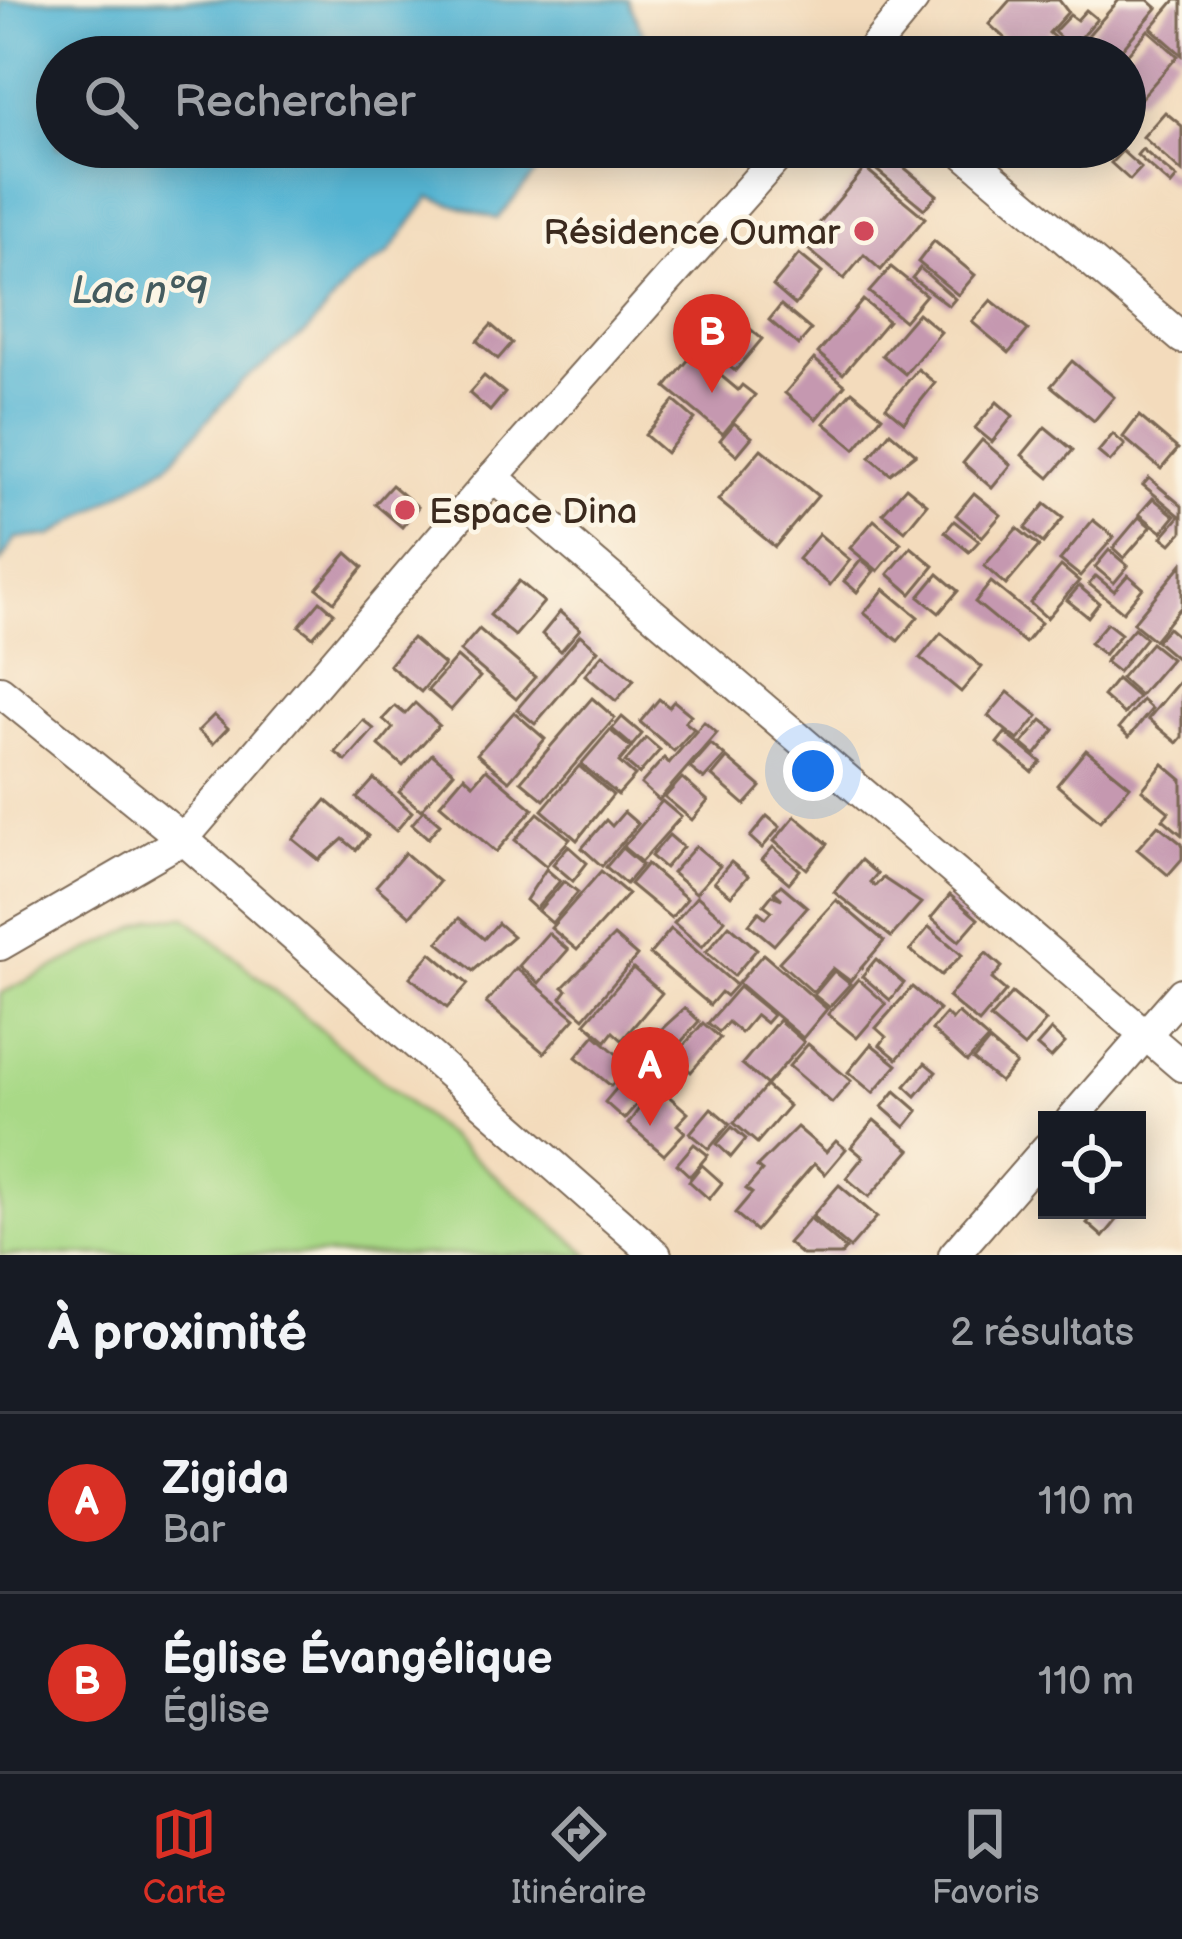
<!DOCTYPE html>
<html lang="fr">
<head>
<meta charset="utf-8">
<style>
	body { margin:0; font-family:"Balsamiq Sans",sans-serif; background:#20242c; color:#f1f3f6 }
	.controls { position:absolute; right:36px; bottom:36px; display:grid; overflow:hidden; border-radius:0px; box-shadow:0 6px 30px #0003 }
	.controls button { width:108px; height:108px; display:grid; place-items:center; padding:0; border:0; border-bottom:3px solid #363941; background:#171b24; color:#f1f3f6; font:60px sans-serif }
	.you { position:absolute; left:813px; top:771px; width:42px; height:42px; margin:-30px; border:9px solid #fff; border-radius:50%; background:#1a73e8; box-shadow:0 0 0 18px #1a73e833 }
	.badge { display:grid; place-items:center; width:78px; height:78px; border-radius:50%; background:#d93025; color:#fff; font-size:39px; font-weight:700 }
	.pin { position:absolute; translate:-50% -99px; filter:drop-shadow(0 3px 6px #0008) }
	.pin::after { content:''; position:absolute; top:63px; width:42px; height:36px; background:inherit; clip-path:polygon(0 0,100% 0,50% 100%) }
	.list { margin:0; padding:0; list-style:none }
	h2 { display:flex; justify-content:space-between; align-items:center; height:156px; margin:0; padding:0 48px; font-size:51px }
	h2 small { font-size:39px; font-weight:400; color:#9ea1a6 }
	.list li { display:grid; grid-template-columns:78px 1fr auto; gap:36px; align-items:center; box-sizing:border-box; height:180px; padding:0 48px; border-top:3px solid #363941 }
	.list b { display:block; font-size:45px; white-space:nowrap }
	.list p { margin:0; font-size:39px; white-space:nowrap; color:#9ea1a6 }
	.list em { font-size:39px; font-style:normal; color:#9ea1a6 }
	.icon { flex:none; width:66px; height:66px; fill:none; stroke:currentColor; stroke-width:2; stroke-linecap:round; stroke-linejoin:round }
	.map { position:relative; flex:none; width:1182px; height:1255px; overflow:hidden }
	.search { position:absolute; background:#171b24; box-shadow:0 6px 30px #0003; left:36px; right:36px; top:36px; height:132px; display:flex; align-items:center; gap:30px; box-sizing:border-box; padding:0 42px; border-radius:66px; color:#9ea1a6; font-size:45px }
	.sheet { height:516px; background:#171b24 }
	nav { display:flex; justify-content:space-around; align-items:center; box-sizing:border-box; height:168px; border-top:3px solid #363941; background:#171b24; font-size:33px; color:#9ea1a6 }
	nav a { display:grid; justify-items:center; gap:6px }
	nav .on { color:#d93025 }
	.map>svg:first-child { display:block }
	.green { fill:#a9d987; stroke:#728252; stroke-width:3 }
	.water { fill:#56b6d4; stroke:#487079; stroke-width:3 }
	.building { fill:#c598b0 }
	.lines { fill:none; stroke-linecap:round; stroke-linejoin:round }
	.minor-casing { stroke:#7b6855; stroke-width:34 }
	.minor { stroke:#fff; stroke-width:30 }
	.poi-dot { fill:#d1495b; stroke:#fcf5e5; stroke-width:4.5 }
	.labels { text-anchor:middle; stroke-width:9; stroke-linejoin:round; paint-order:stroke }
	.poi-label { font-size:36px; fill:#3b2a1e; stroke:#fcf5e5; text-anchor:end }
	.water-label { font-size:39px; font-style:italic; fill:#445b5e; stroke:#fcf5e5 }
</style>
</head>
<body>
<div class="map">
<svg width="1182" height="1255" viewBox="0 0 1182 1255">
	<rect width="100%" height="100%" fill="#fcf5e5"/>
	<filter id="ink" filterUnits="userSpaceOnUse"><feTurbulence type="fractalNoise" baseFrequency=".00833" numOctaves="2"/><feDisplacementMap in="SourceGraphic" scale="24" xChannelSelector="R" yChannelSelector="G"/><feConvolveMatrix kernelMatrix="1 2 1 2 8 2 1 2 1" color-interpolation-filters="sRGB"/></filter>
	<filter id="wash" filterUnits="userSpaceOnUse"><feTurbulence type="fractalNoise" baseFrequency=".004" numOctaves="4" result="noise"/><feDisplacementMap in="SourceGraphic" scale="48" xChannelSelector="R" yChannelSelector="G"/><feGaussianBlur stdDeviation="2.7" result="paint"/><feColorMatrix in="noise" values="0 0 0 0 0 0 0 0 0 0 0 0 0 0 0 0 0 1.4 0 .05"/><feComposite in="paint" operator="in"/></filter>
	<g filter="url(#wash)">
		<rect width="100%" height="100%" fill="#f3dbbc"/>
		<polygon class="green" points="186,917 590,1255 0,1255 0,994 153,919"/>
		<polygon class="water" points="0,0 628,0 647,42 616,57 57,57 57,147 546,147 534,175 497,219 430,197 388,254 349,281 307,332 240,383 169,464 51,536 16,538 0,563"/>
		<g id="blocks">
			<g class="building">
				<polygon points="1010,0 1059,0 1068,12 1049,33 1065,47 1056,57 1026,57 989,24"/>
				<polygon points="1119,0 1148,0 1157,8 1115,57 1069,57"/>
				<polygon points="1175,0 1182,0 1182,55 1151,28"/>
				<polygon points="1086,10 1097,19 1072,48 1054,32 1070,15 1077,20"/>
				<polygon points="1148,30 1178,56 1140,99 1125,86 1125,57"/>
				<polygon points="1165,112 1182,126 1182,172 1143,137"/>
				<polygon points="881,148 937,195 924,209 868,163"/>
				<polygon points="1142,149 1177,178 1171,185 1137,155"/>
				<polygon points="1122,151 1141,168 1130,180 1111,163"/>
				<polygon points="865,168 925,218 881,270 864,255 844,279 802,244"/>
				<polygon points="934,241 975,275 958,295 918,262"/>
				<polygon points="799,254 822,273 795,305 773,286"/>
				<polygon points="891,267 926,295 904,321 869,292"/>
				<polygon points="920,268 955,299 949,306 912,278"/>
				<polygon points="863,300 888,321 843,374 818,353"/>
				<polygon points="991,300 1028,330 1009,353 972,322"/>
				<polygon points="781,305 811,330 798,345 769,320"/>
				<polygon points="918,313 941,332 905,374 882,355"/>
				<polygon points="742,322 762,339 735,371 715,355"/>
				<polygon points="491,325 512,343 498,359 477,341"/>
				<polygon points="694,353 738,390 742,385 755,395 723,434 666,387"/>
				<polygon points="814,359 845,385 816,419 785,393"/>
				<polygon points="1072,361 1114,397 1094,421 1051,386"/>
				<polygon points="918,369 935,383 904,422 886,407"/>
				<polygon points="484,376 505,393 490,411 469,393"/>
				<polygon points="852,391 882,416 855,449 824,423"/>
				<polygon points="674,401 695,419 666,453 645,435"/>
				<polygon points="997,402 1013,416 992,442 975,428"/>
				<polygon points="1139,416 1178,449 1161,469 1123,437"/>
				<polygon points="734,423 752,437 737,455 720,440"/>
				<polygon points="1045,427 1073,450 1049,478 1022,455"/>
				<polygon points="890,432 916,454 890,474 870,457"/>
				<polygon points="1113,434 1125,445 1110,462 1098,452"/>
				<polygon points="982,440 1011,465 992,488 963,463"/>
				<polygon points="761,449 818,496 775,547 718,500"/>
				<polygon points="1149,478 1182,506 1182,532 1171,544 1162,537 1180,516 1143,485"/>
				<polygon points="392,485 418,507 402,527 375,504"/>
				<polygon points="906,487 927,504 905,531 883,513"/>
				<polygon points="974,493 1001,515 982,537 956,515"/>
				<polygon points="1153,498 1175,516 1162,532 1139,514"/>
				<polygon points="1045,504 1063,518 1043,543 1025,528"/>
				<polygon points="1139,517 1151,527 1124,558 1113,548"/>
				<polygon points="874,520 901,543 878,571 850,548"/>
				<polygon points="1093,520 1114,537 1080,576 1060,560"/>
				<polygon points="954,521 979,541 969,552 945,532"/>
				<polygon points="1017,528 1039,546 1006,585 984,566"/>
				<polygon points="819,534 850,560 830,585 798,559"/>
				<polygon points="911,547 934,566 911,594 888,574"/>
				<polygon points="1109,550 1128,566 1114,583 1095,567"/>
				<polygon points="347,553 363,567 334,602 317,588"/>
				<polygon points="861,560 874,571 857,592 844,581"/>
				<polygon points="1182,564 1182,606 1154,640 1133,623"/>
				<polygon points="1061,566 1079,581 1047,618 1030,603"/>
				<polygon points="938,574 958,591 939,613 919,597"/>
				<polygon points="1128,575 1143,588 1123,612 1089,584 1096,576 1114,591"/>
				<polygon points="519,581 544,602 515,636 490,615"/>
				<polygon points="991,582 1041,623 1025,643 975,602"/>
				<polygon points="1079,586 1099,603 1088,617 1067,600"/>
				<polygon points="884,589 918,617 898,641 864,613"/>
				<polygon points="320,601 334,613 313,637 299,626"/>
				<polygon points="560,612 580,629 561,651 542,634"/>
				<polygon points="1107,623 1121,634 1104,655 1090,643"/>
				<polygon points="1134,628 1146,638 1118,672 1105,662"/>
				<polygon points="1168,628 1182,640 1182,663 1156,641"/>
				<polygon points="479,629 535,677 516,699 460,651"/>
				<polygon points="941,633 982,667 961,692 920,658"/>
				<polygon points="580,635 598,650 535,724 517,709"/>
				<polygon points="412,638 444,665 421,692 389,665"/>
				<polygon points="1151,643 1171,659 1140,695 1121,678"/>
				<polygon points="603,654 634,680 616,701 585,675"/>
				<polygon points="457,657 480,677 451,710 428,690"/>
				<polygon points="1182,678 1182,737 1177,743 1148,719"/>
				<polygon points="1117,679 1138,697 1124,714 1103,696"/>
				<polygon points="1008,692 1038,716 1018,740 988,716"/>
				<polygon points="592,698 615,718 544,800 521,781"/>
				<polygon points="659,699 669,707 674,701 691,715 685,722 694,729 674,751 640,722"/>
				<polygon points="1142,700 1152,709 1129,737 1119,728"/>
				<polygon points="415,703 439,725 403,766 379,745 393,728 383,719 395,706 405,714"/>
				<polygon points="514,712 545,739 509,781 477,754"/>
				<polygon points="214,715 228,728 213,744 198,731"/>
				<polygon points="622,717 642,734 632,746 612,729"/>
				<polygon points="363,720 374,729 346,761 335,752"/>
				<polygon points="1042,720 1055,730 1035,755 1022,744"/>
				<polygon points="704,722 717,733 659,800 641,784 664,758 669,763"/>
				<polygon points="610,730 631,748 619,762 635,776 618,795 581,764"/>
				<polygon points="1005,733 1041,762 1032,772 997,743"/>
				<polygon points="646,738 660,750 639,774 625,762"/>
				<polygon points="711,744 725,756 704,779 690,768"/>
				<polygon points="1086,750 1130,786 1100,821 1057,785"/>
				<polygon points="432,754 454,772 421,810 399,792"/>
				<polygon points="727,758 761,787 745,805 712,776"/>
				<polygon points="1163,764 1182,780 1182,835 1163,819 1169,812 1142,790"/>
				<polygon points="579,766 613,795 577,840 542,810"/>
				<polygon points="486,769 533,809 496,852 440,804 464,776 473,784"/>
				<polygon points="682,778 708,801 692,820 665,797"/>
				<polygon points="374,779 412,812 396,831 357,798"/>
				<polygon points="326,800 368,836 356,850 343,839 319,860 293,839"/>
				<polygon points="662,801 681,817 641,862 623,847"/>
				<polygon points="424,810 440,824 428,838 412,824"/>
				<polygon points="624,812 638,824 602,866 582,848 606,820 612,826"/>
				<polygon points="538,813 570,839 546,866 515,840"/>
				<polygon points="767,816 780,827 762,848 750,837"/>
				<polygon points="795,816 828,844 807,869 774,841"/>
				<polygon points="1158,825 1182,844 1182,859 1168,875 1137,849"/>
				<polygon points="669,835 683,847 665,868 651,856"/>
				<polygon points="568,846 587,863 573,881 553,864"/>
				<polygon points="696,846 720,866 696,893 672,873"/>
				<polygon points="773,847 800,870 789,883 762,860"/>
				<polygon points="622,848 642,865 626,884 606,867"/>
				<polygon points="405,853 439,882 410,916 376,886"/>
				<polygon points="861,860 877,874 870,882 875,886 883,878 921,903 891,937 834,892"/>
				<polygon points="731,862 748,876 731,896 714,882"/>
				<polygon points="647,864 687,899 671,918 630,884"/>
				<polygon points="546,869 560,881 536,909 526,900"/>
				<polygon points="601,871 628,894 577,950 551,928"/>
				<polygon points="564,881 578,892 552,923 538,911"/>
				<polygon points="781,885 807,907 774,945 749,924 759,912 766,918 772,911 764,905 772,895 782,899 774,892"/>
				<polygon points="950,895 978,919 959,941 931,918"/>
				<polygon points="697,896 725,920 702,947 674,923"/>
				<polygon points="836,900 884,941 850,981 833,968 813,992 779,962"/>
				<polygon points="459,918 484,939 498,923 513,936 473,971 438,942"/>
				<polygon points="729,925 757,949 734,976 706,952"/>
				<polygon points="929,927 962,955 941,975 910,950"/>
				<polygon points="671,929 736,985 726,996 721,992 710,1005 650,954"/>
				<polygon points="548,933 568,950 539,983 519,966"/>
				<polygon points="614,936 637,956 584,1018 561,998 567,990 563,987"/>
				<polygon points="431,953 468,984 447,1008 410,977"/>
				<polygon points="986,953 1002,967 992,979 1006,991 979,1023 948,997"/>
				<polygon points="763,954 827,1009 803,1038 738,983"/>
				<polygon points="876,959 904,983 890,1000 862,976"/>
				<polygon points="516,968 575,1018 544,1053 486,1003"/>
				<polygon points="633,968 662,993 622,1040 613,1032 606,1041 585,1023"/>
				<polygon points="834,971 850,984 829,1007 814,995"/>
				<polygon points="858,979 886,1004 857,1038 828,1014"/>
				<polygon points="739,987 773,1015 766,1023 756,1015 741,1033 728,1022 719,1032 708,1023"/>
				<polygon points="912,987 939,1010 897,1059 880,1045 886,1037 876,1028"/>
				<polygon points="1012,993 1046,1021 1024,1047 990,1018"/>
				<polygon points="685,1008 699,1021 664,1062 652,1052 660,1043 653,1037"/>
				<polygon points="958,1013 988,1039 967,1062 932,1030 946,1014 952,1020"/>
				<polygon points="779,1020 804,1042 767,1085 742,1064"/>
				<polygon points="703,1023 720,1038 691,1072 685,1067 678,1075 667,1065"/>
				<polygon points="1051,1030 1065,1043 1051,1058 1037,1046"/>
				<polygon points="595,1035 629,1065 611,1086 576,1057"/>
				<polygon points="989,1041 1016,1064 1000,1082 973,1060"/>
				<polygon points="808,1044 851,1081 832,1103 789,1066"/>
				<polygon points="871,1044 897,1065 873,1093 848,1072"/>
				<polygon points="647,1052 667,1069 624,1119 605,1102"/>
				<polygon points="925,1063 936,1072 916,1096 905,1086"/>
				<polygon points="656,1085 688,1113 677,1125 685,1132 664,1155 628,1124"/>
				<polygon points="766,1086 789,1106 757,1143 734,1123"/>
				<polygon points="895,1091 918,1111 905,1127 882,1107"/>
				<polygon points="711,1108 730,1124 709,1149 690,1133"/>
				<polygon points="874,1120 910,1150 869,1197 846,1178 863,1157 851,1147"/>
				<polygon points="732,1127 746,1139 731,1157 717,1144"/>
				<polygon points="797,1127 826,1152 836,1141 846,1149 825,1174 814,1164 756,1231 735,1213 752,1193 746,1189 762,1171 757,1167"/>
				<polygon points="694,1144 708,1155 690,1176 677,1164"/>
				<polygon points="702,1165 722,1183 709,1199 689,1181"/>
				<polygon points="839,1185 877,1217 850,1248 812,1216"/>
				<polygon points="1098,1210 1122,1214 1103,1237 1087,1223"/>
				<polygon points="810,1218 846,1249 841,1255 802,1255 788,1243"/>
			</g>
		</g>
	</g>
	<g filter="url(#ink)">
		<use href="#blocks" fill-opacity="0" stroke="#7b6855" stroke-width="3"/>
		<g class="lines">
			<defs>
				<g id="minor">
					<polyline points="866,57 913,0"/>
					<polyline points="957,147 1182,338"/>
					<polyline points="493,477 1182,1066"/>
					<polyline points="0,691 183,839 656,1255"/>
					<polyline points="0,945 183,839 493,477 786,147"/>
					<polyline points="1071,1120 1182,993"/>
					<polyline points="954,1255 1047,1148"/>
				</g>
			</defs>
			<use href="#minor" class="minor-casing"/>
			<use href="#minor" class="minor"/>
		</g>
	</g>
	<g class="poi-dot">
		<circle cx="864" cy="231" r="12"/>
		<circle cx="405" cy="510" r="12"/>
	</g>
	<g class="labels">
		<g class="poi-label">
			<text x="840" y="244">Résidence Oumar</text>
			<text x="429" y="523" text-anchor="start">Espace Dina</text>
		</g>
		<g class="water-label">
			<text x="139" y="303">Lac n°9</text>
		</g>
	</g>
</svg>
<div class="controls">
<button><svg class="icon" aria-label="locate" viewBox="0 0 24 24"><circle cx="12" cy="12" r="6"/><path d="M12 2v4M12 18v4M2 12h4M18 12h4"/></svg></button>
</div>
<div class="you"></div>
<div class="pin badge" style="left:650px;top:1126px">A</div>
<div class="pin badge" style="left:712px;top:393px">B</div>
<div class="search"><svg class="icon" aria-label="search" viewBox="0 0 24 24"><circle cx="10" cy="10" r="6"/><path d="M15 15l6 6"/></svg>Rechercher</div>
</div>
<section class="sheet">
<h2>À proximité<small>2 résultats</small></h2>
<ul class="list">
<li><span class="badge">A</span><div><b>Zigida</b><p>Bar</p></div><em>110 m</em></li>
<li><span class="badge">B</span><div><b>Église Évangélique</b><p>Église</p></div><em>110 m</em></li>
</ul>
</section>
<nav>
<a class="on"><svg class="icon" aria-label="map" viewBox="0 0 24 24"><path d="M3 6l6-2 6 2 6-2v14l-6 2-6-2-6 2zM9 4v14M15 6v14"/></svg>Carte</a>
<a><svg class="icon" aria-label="directions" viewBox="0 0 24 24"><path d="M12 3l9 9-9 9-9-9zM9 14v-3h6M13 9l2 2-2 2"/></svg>Itinéraire</a>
<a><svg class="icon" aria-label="saved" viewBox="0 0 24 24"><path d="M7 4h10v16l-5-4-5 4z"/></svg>Favoris</a>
</nav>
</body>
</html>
